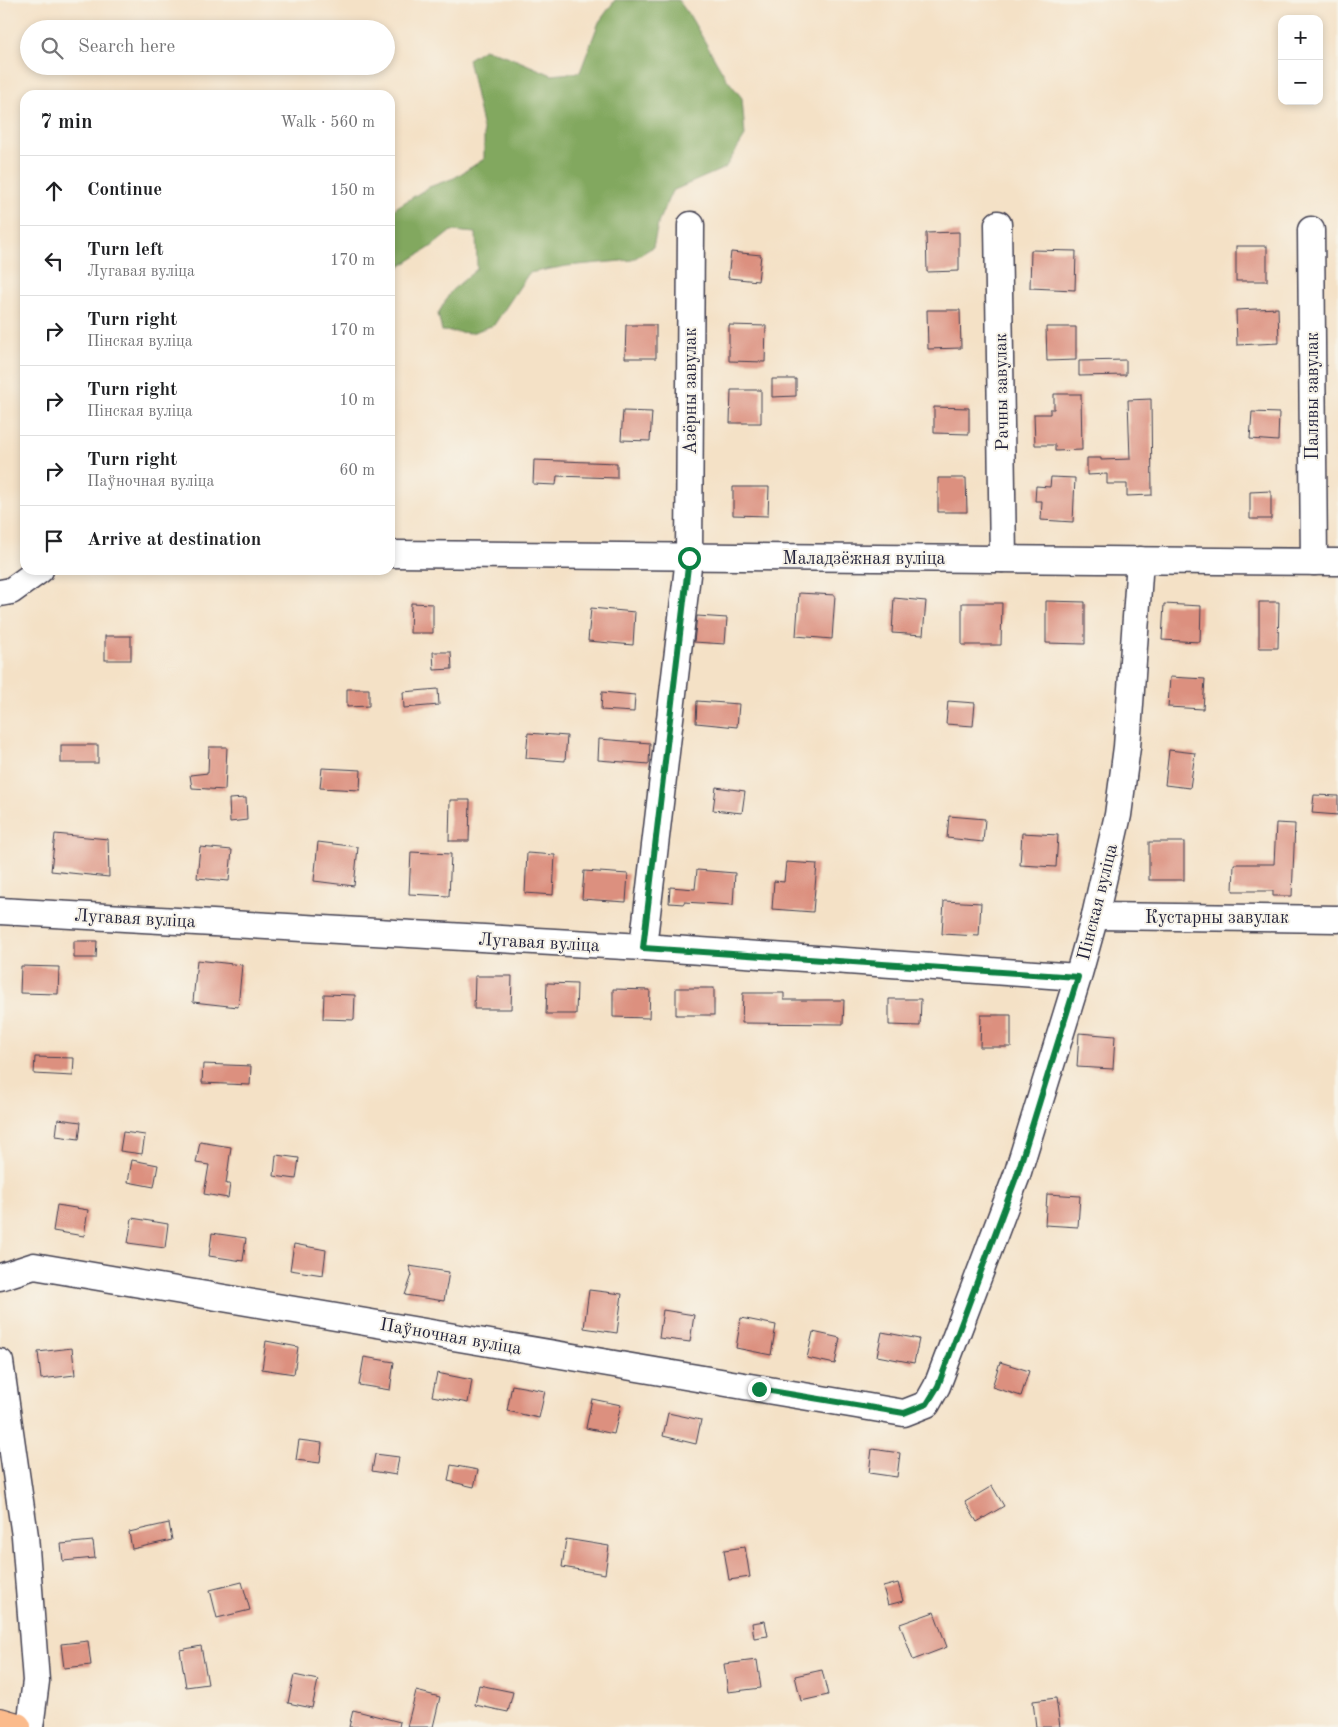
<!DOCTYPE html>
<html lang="en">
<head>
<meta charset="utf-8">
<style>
	body { margin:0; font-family:"Old Standard TT",serif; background:#f2f2f2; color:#202124 }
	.controls { position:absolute; right:15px; top:15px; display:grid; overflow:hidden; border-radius:10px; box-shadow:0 2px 8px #0003 }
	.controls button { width:45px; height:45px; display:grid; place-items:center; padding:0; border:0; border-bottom:1px solid #e0e0e0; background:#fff; color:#202124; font:25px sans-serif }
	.stop { position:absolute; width:15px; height:15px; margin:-11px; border:4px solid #0b8043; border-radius:50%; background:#fff }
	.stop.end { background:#0b8043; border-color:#fff; box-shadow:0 1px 5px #0008 }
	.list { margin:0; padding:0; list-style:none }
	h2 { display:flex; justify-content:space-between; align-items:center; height:65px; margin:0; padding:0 20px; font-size:21px }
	h2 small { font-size:16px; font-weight:400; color:#757577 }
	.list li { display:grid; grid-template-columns:32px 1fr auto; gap:15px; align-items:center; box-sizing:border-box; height:70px; padding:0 20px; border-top:1px solid #e0e0e0 }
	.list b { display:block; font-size:19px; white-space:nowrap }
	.list p { margin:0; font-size:16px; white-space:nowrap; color:#757577 }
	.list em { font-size:16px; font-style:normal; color:#757577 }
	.icon { flex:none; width:28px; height:28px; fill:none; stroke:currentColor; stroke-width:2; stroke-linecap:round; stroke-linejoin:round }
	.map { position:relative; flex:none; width:1338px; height:1727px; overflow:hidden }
	.search { position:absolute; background:#fff; box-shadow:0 2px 8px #0003; left:20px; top:20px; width:375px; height:55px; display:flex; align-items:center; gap:12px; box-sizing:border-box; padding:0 18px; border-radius:28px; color:#757577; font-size:19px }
	.panel { position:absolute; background:#fff; box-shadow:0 2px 8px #0003; left:20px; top:90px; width:375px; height:485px; border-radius:15px }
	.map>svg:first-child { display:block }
	.forest { fill:#82a85e; stroke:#52654c }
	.building { fill:#dc907f }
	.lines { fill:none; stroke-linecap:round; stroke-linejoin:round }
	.minor-casing { stroke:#423f50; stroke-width:29 }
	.major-casing { stroke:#423f50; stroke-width:30 }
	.minor { stroke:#fff; stroke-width:26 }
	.major { stroke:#fbbb8c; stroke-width:28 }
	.route { stroke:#0b8043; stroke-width:6 }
	.labels { text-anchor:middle; stroke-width:4; stroke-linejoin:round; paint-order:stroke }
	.street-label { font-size:18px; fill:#22223b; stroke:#f7f3e8 }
</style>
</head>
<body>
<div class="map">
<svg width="1338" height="1727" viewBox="0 0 1338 1727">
	<rect width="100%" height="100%" fill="#f7f3e8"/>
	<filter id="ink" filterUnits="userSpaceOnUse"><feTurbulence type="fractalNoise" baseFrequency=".02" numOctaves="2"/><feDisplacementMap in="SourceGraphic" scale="10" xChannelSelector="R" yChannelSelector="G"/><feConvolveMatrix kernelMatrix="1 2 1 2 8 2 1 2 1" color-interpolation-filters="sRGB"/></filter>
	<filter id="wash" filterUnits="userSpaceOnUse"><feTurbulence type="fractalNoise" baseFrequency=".0096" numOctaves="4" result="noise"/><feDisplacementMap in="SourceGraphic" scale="20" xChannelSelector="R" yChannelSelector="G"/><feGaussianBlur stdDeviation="1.12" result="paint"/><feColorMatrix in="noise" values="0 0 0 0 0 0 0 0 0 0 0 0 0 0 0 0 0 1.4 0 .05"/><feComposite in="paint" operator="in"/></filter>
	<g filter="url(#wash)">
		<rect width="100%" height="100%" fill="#f4e1c6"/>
		<polygon class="forest" points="615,0 678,0 690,16 726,78 742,98 745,136 725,168 672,191 659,220 653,247 632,260 567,266 529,273 494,325 471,333 442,331 438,314 451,291 477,269 476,233 451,231 431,247 399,267 390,266 390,213 397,207 429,187 454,178 484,159 484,134 468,59 484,49 507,56 552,75 580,72 599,22"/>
		<g id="blocks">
			<g class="building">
				<polygon points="959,232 959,271 927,272 926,233"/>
				<rect x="1236" y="246" width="31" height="35"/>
				<polygon points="1031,250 1076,251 1075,290 1030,288"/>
				<polygon points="731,252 761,255 758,281 728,278"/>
				<polygon points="1278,308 1279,343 1237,345 1236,310"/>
				<polygon points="927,310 960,310 961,348 928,349"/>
				<polygon points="626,325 656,325 656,358 625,358"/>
				<polygon points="729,325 766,326 765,362 729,361"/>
				<polygon points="1046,327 1076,327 1076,360 1047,361"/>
				<polygon points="1126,360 1126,375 1079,376 1079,361"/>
				<polygon points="772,379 796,379 796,396 772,397"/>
				<polygon points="731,390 761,390 761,423 730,423"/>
				<polygon points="1054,394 1081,394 1082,450 1055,451 1055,445 1035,445 1034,414 1050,414 1050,409 1054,409"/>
				<polygon points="1151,399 1152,495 1127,496 1127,484 1107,484 1107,474 1087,475 1087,458 1101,458 1101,460 1130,459 1128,400"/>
				<polygon points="934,407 969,408 969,434 934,433"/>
				<polygon points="623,411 652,412 650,441 621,440"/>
				<polygon points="1252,412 1279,413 1278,441 1250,439"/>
				<polygon points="534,460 617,463 617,478 557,476 556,485 533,484"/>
				<polygon points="1051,477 1075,478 1073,522 1041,520 1042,501 1035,501 1036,486 1050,487"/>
				<polygon points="938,478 966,478 967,512 938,512"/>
				<polygon points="733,487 769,487 768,516 733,515"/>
				<polygon points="1271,491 1271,519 1250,519 1250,492"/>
				<polygon points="799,593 835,595 832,639 796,636"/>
				<polygon points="894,598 926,601 923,635 892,633"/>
				<polygon points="1046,601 1085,602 1085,644 1046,643"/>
				<polygon points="1259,602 1279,602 1278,648 1259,648"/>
				<polygon points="411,603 433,604 433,633 410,633"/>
				<polygon points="962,603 1002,603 1001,645 962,645"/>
				<polygon points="1164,604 1201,606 1200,642 1162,640"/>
				<polygon points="591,608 635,612 633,645 588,641"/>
				<polygon points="697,616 727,618 725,644 694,642"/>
				<rect x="105" y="636" width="26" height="24"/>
				<polygon points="433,652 451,652 452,669 434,670"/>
				<polygon points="1170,677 1205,679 1203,709 1168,707"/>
				<polygon points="347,689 369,689 369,706 347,707"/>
				<polygon points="438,689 439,705 404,708 403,692"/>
				<polygon points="602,692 635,695 634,712 601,710"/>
				<polygon points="697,701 739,704 737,727 696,723"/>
				<polygon points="948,701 975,703 973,726 946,724"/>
				<polygon points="528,733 567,736 565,761 526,758"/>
				<polygon points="599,739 650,743 649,764 598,760"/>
				<rect x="61" y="745" width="37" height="18"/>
				<polygon points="209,747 227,747 225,790 192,788 190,775 208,773"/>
				<polygon points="1169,750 1195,753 1190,788 1165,785"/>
				<polygon points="322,768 361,770 360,790 320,788"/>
				<polygon points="716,787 745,791 742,813 713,810"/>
				<polygon points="1314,795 1338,796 1338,815 1312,813"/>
				<polygon points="246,798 247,820 230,822 229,799"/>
				<polygon points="450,800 470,800 469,841 449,841"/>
				<polygon points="949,816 985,819 983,842 947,838"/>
				<polygon points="1276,823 1295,824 1292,896 1273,896 1273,891 1233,891 1234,864 1274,864"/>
				<polygon points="1022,833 1058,835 1056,867 1020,865"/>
				<polygon points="55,834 108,839 109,877 51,871"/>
				<polygon points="318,842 358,847 354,886 314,881"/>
				<rect x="1149" y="842" width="35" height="38"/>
				<polygon points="200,847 232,850 229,881 197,878"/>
				<polygon points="411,852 451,854 449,896 409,894"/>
				<polygon points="527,853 555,855 553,895 525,893"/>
				<polygon points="786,862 817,864 813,912 772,909 774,881 784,882"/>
				<polygon points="697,870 735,873 733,905 684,902 684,904 669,903 670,887 695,889"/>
				<polygon points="584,871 628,874 626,902 582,899"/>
				<polygon points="944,901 981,903 979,936 942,934"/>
				<polygon points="74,941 97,941 96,958 74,958"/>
				<polygon points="197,960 242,965 238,1007 193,1002"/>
				<polygon points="21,966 59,967 58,994 20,993"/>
				<polygon points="475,976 512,976 511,1009 474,1009"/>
				<polygon points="547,983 577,984 576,1014 546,1014"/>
				<rect x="676" y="988" width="38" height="27"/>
				<polygon points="613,989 650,990 649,1018 613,1017"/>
				<polygon points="743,993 784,993 784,1000 844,1000 843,1024 742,1023"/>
				<polygon points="324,994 355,995 354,1020 323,1019"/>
				<polygon points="889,999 921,999 920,1026 889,1025"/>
				<polygon points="981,1015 1011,1015 1011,1047 980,1047"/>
				<polygon points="1079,1033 1115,1036 1113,1069 1077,1067"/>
				<polygon points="35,1057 74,1058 73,1076 34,1074"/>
				<polygon points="203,1064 251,1066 250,1085 202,1083"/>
				<polygon points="58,1119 81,1122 79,1139 56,1136"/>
				<polygon points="123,1132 145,1135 142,1154 120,1151"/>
				<polygon points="200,1142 231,1147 226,1184 230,1184 228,1198 204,1194 209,1165 196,1163"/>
				<polygon points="276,1155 299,1158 296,1179 274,1176"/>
				<polygon points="132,1160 158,1165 154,1187 128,1182"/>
				<polygon points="1047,1194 1080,1196 1078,1227 1045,1225"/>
				<polygon points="57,1205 88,1210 84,1236 53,1231"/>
				<polygon points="132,1218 168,1224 165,1248 128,1243"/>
				<polygon points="212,1233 246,1238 243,1261 209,1256"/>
				<polygon points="294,1244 326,1250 323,1275 290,1270"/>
				<polygon points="409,1266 449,1272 444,1301 405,1295 412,1275"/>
				<polygon points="589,1290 622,1294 617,1333 584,1328"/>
				<polygon points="663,1310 694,1315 690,1342 659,1338"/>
				<polygon points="741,1318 776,1325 771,1355 736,1348"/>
				<polygon points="813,1332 840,1338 835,1364 807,1358"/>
				<polygon points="882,1332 919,1339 914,1363 877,1356"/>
				<polygon points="266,1341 298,1347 294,1374 262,1369"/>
				<polygon points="72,1348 75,1375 41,1379 38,1352"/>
				<polygon points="364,1357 394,1362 390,1390 359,1385"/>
				<polygon points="1000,1362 1029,1371 1021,1396 992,1387"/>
				<polygon points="437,1373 472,1380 468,1403 432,1396"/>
				<polygon points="512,1385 545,1391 539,1418 507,1411"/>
				<polygon points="592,1399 621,1405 614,1434 586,1428"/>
				<polygon points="668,1413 701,1420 696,1444 663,1436"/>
				<polygon points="299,1440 322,1443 320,1463 296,1460"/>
				<polygon points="872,1449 900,1453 897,1477 869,1473"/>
				<polygon points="375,1454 399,1457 396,1475 372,1471"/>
				<polygon points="451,1465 478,1470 474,1487 448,1481"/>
				<polygon points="992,1486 1004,1506 977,1522 965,1502"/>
				<polygon points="169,1523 172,1540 132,1549 129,1532"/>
				<polygon points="566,1539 609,1546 605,1574 562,1567"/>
				<polygon points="93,1541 95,1558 63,1561 61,1544"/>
				<polygon points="745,1547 750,1577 729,1580 724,1550"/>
				<polygon points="242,1582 250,1610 217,1618 210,1590"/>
				<polygon points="898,1583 903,1601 888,1605 883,1587"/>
				<polygon points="934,1612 947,1647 913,1660 900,1624"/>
				<polygon points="765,1621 768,1636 754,1638 752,1623"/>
				<polygon points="88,1641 91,1665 64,1668 61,1644"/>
				<polygon points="201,1646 208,1684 186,1687 180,1650"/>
				<polygon points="757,1660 761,1688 728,1692 724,1664"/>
				<polygon points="822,1670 828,1695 801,1701 795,1676"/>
				<polygon points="294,1675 318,1680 312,1708 288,1703"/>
				<polygon points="479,1685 513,1692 508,1712 475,1705"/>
				<polygon points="416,1691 440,1697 433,1727 407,1727"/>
				<polygon points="1056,1698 1060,1727 1036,1727 1033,1701"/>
				<polygon points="353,1710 400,1722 399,1727 349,1727"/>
			</g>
		</g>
	</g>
	<g filter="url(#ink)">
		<use href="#blocks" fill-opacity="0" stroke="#423f50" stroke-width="1"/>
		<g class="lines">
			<defs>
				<g id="minor">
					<polyline points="998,224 1003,559"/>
					<polyline points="1311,230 1314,562"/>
					<polyline points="390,554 1338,562"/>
					<polyline points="0,593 11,591 40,570"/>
					<polyline points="0,911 643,947 1078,977"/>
					<polyline points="1095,916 1338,919"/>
					<polyline points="643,947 689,558 691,225"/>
					<polyline points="0,1277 34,1266 904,1413 927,1404 937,1386 1017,1175 1078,977 1095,916 1118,815 1127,747 1140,560"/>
					<polyline points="0,1362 25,1536 36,1681 30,1727"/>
				</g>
				<polyline id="major" points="0,1722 17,1727"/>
			</defs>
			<use href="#minor" class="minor-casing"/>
			<use href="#major" class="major-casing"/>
			<use href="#minor" class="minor"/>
			<use href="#major" class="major"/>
		</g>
	</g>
	<g class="lines" filter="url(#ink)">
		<polyline class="route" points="689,558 643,948 1078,977 1017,1175 938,1386 927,1404 904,1413 759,1389"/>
	</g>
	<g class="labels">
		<g class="street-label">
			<text transform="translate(690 391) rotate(-90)" y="6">Азёрны завулак</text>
			<text transform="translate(1001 392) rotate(-91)" y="6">Рачны завулак</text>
			<text transform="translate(1312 396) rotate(-90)" y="6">Палявы завулак</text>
			<text x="864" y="564">Маладзёжная вуліца</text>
			<text transform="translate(1097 902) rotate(-76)" y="6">Пінская вуліца</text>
			<text x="1217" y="923">Кустарны завулак</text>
			<text transform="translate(135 918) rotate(3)" y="6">Лугавая вуліца</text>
			<text transform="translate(539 942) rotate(3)" y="6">Лугавая вуліца</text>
			<text transform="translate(451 1336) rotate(10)" y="6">Паўночная вуліца</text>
		</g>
	</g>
</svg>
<div class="controls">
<button>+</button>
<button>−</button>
</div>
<div class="stop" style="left:689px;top:558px"></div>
<div class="stop end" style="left:759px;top:1389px"></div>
<div class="search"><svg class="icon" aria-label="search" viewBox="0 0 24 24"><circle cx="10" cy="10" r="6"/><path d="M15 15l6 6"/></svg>Search here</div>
<section class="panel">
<h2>7 min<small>Walk · 560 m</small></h2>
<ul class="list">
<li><svg class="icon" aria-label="ahead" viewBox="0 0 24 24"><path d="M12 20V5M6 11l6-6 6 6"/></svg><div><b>Continue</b></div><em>150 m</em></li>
<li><svg class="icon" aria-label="left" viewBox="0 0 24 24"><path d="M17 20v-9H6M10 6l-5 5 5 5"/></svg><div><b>Turn left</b><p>Лугавая вуліца</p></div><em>170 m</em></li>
<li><svg class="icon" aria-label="right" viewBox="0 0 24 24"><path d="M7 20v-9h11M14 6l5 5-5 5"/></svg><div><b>Turn right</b><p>Пінская вуліца</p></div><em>170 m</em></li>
<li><svg class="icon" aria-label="right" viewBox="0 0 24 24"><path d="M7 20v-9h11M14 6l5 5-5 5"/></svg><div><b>Turn right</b><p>Пінская вуліца</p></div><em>10 m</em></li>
<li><svg class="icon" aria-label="right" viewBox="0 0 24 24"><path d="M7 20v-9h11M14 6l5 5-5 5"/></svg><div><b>Turn right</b><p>Паўночная вуліца</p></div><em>60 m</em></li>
<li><svg class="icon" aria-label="arrive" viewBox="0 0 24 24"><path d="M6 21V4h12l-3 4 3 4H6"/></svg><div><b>Arrive at destination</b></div></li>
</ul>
</section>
</div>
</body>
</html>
